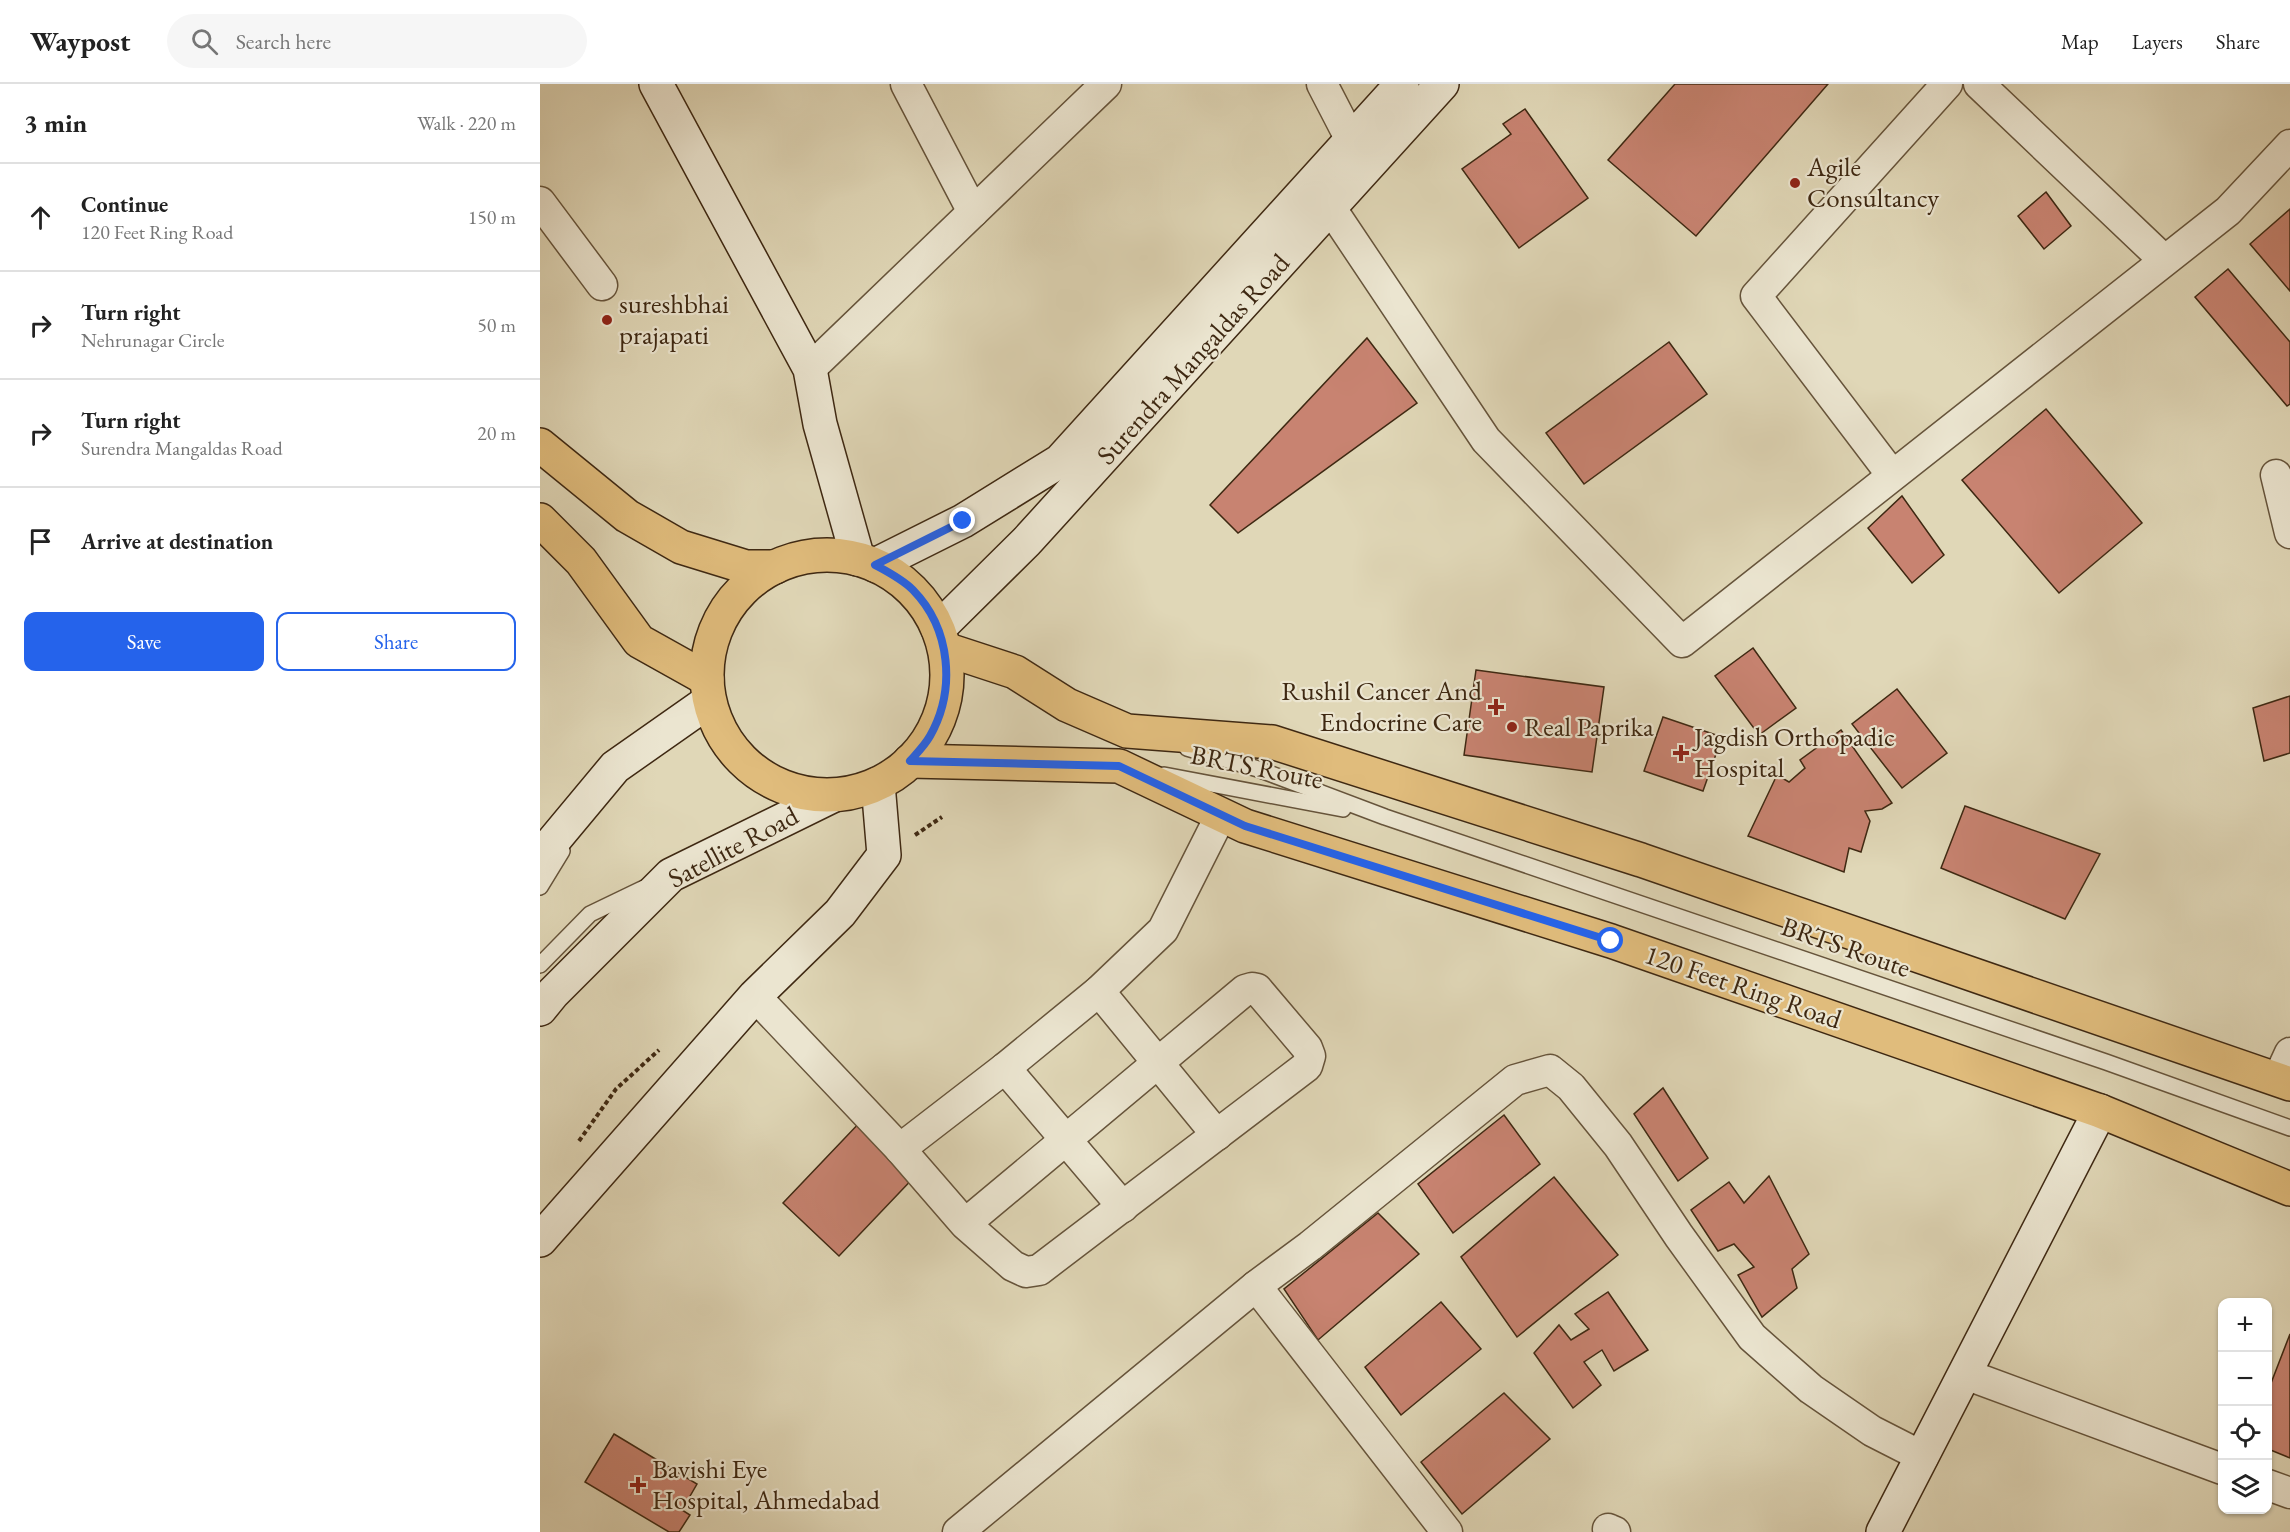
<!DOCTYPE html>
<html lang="en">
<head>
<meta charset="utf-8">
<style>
	body { margin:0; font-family:"EB Garamond",serif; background:#f6f6f6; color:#222 }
	.controls { position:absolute; right:18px; bottom:18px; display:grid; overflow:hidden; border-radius:12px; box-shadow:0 2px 4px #0004 }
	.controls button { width:54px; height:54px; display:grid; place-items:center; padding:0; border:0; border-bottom:2px solid #e0e0e0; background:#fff; color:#222; font:30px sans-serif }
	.stop { position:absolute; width:18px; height:18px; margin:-14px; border:4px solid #2563eb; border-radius:50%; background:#fff }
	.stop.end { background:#2563eb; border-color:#fff; box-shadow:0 2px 6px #0008 }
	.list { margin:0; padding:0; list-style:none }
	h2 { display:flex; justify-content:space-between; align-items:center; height:78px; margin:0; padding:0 24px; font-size:26px }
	h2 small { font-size:20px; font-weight:400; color:#767676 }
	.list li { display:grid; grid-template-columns:39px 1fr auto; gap:18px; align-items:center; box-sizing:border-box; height:108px; padding:0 24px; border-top:2px solid #e0e0e0 }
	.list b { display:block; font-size:22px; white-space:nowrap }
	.list p { margin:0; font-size:20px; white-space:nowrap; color:#767676 }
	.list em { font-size:20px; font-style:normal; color:#767676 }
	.actions { display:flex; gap:12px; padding:18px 24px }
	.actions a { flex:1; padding:14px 0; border:2px solid #2563eb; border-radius:12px; text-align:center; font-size:21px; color:#2563eb }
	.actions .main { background:#2563eb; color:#fff }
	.icon { flex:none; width:33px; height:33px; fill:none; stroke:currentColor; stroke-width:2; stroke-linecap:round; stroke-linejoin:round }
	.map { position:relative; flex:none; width:1750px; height:1448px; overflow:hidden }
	header { display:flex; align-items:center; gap:36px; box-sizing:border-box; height:84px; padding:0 30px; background:#fff; border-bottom:2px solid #e0e0e0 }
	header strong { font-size:28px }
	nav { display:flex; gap:33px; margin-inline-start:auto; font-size:21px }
	.search { width:420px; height:54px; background:#f6f6f6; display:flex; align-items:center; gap:15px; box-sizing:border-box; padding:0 21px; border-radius:33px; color:#767676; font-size:22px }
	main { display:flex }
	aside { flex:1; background:#fff }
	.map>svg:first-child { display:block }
	.building { fill:#c88371; stroke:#3e2812; stroke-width:1.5 }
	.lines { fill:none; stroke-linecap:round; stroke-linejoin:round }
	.lane-casing { stroke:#66543b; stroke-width:18 }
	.street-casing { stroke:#66543b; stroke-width:33 }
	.secondary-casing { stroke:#3e2812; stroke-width:36 }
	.primary-casing { stroke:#3e2812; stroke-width:36 }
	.path { stroke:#3e2812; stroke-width:4; stroke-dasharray:4.5 3; stroke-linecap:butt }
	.lane { stroke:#ebe5d0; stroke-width:15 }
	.street { stroke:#ebe5d0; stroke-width:30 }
	.secondary { stroke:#ebe5d0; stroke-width:33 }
	.primary { stroke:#e0bc7c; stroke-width:33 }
	.route { stroke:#2563eb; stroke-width:8 }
	.poi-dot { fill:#8f2418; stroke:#ebe5d0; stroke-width:2 }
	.labels { text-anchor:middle; stroke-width:4.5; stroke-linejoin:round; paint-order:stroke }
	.poi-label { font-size:27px; fill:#3e2812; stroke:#ebe5d0; text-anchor:start }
	.street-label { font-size:27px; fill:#3e2812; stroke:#ebe5d0 }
</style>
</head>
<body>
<header>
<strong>Waypost</strong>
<div class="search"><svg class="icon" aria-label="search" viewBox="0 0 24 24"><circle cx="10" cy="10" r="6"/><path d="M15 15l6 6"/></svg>Search here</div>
<nav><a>Map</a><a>Layers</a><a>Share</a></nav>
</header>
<main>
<aside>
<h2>3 min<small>Walk · 220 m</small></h2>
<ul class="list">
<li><svg class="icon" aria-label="ahead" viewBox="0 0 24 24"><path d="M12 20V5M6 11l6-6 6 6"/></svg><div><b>Continue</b><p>120 Feet Ring Road</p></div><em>150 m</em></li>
<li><svg class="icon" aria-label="right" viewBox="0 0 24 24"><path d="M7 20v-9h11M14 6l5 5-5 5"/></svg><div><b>Turn right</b><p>Nehrunagar Circle</p></div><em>50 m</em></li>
<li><svg class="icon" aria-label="right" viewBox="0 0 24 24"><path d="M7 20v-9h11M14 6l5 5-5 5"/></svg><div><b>Turn right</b><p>Surendra Mangaldas Road</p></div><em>20 m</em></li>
<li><svg class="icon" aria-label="arrive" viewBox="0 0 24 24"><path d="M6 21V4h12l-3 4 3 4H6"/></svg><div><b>Arrive at destination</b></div></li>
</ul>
<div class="actions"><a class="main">Save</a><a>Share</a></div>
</aside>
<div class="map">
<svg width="1750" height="1448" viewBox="0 0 1750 1448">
	<rect width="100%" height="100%" fill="#e0d7b7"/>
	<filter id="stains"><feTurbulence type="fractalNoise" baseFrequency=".00333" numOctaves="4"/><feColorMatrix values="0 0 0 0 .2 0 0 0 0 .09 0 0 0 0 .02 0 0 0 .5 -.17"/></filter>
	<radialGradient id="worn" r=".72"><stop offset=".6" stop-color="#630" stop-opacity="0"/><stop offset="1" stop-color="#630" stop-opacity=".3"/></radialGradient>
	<g class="building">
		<polygon points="1135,0 1288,0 1156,152 1068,76"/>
		<polygon points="985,25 1048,114 979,164 922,85 971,50 963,40"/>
		<polygon points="1506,108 1531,142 1504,165 1478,132"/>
		<polygon points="1750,125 1750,207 1710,160"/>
		<polygon points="1688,185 1750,258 1750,320 1747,322 1655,213"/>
		<polygon points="827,254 877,319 698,449 670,421"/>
		<polygon points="1129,258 1167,310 1044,400 1006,349"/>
		<polygon points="1506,325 1602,439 1519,509 1422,396"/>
		<polygon points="1362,412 1404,471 1372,499 1328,444"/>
		<polygon points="1213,564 1256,624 1219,651 1175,592"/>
		<polygon points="936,586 1064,603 1052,688 924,671"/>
		<polygon points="1357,605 1407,669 1362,704 1312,640"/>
		<polygon points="1750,612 1750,669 1724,677 1713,624"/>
		<polygon points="1123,633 1182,653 1163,707 1104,687"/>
		<polygon points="1301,646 1352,719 1342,725 1325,727 1330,737 1321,768 1309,764 1304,788 1208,752 1237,691 1249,698 1265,684 1260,676"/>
		<polygon points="1425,722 1560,770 1525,835 1401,784"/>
		<polygon points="1123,1004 1168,1074 1138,1097 1094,1030"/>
		<polygon points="964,1031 1000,1080 913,1149 878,1100"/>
		<polygon points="323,1035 379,1088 299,1172 243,1119"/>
		<polygon points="1229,1092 1269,1170 1252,1185 1257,1204 1222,1233 1198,1191 1214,1183 1194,1160 1178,1167 1151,1126 1189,1098 1204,1119"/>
		<polygon points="1014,1093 1078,1171 977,1253 921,1173"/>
		<polygon points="838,1129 879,1170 778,1256 744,1205"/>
		<polygon points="1068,1208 1108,1266 1074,1287 1062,1266 1044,1278 1061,1301 1033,1324 994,1269 1019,1241 1031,1256 1049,1245 1035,1230"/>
		<polygon points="901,1218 941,1265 861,1331 825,1283"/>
		<polygon points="1750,1250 1750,1374 1728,1365 1728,1307"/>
		<polygon points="964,1309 1010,1355 922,1430 881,1378"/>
		<polygon points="74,1350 157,1400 142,1426 150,1431 139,1448 129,1448 45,1398"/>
	</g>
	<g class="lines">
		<defs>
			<g id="lane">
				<polyline points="647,664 718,685 845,733 1566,978 1750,1044"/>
				<polyline points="624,691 803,725"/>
				<polyline points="0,803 22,767"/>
				<polyline points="0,881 50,830 104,804"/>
			</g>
			<g id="street">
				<polyline points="366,0 433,128"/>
				<polyline points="782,0 811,56"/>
				<polyline points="1439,0 1624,176"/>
				<polyline points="0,118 62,201"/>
				<polyline points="790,123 946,356 1142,558 1688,127 1750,61"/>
				<polyline points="270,285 566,0"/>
				<polyline points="1352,391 1216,212 1407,0"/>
				<polyline points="1736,391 1750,449"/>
				<polyline points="559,907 677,1051"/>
				<polyline points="215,912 360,1065 425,1140 473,1182 486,1188 499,1186 767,982 770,972 767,964 717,905 712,904 705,906 425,1140"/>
				<polyline points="465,984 583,1123"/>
				<polyline points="1738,995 1750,969"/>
				<polyline points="360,1065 465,984 559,907 623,846 681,731"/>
				<polyline points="716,1202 907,1448"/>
				<polyline points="1425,1290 1682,1385"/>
				<polyline points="1728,1401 1750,1409"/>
				<polyline points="1068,1445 1075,1448"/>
				<polyline points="418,1448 716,1202 770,1162 975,996 1010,986 1031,1003 1078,1061 1139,1152 1212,1253 1271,1305 1332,1347 1383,1373"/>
			</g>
			<g id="secondary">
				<polyline points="116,0 270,285 280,340 318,475"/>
				<polyline points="335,481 423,437 520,377 862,0"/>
				<polyline points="398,545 487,457 902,0"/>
				<polyline points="0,773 75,683 169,617"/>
				<polyline points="0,925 13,909 131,791 292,712"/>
				<polyline points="0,1156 215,912 300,829 344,771 338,700"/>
				<polyline points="1343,1448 1560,1027"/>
			</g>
			<g id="primary">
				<polyline points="0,361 87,432 141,463 206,483 235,483"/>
				<polyline points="0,436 41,477 99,557 167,595"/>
				<circle cx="287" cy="591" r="120"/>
				<polyline points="405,565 475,588 527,621 587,647 732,658 1101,776 1750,1000"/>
				<polyline points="370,677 579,682 705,742 1071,857 1560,1027 1750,1105"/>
			</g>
		</defs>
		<use href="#lane" class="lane-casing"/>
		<use href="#street" class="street-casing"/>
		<use href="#secondary" class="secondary-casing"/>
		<use href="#primary" class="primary-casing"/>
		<g class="path">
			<polyline points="375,751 402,733"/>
			<polyline points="39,1057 76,1005 119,966"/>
		</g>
		<use href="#lane" class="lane"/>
		<use href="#street" class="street"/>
		<use href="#secondary" class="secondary"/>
		<use href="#primary" class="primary"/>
	</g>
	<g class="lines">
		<path class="route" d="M423,437L335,481C348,488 362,495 373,506C411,545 416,606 390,652C385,661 377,669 370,677L579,682L705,742L1071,857"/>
	</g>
	<g class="poi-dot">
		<circle cx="1255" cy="99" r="6"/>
		<circle cx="67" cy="236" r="6"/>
		<path d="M953 614h6v6h6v6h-6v6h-6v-6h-6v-6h6z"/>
		<circle cx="972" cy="643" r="6"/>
		<path d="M1138 660h6v6h6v6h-6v6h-6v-6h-6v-6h6z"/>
		<path d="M95 1392h6v6h6v6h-6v6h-6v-6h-6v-6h6z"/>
	</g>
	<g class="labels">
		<g class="poi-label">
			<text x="1267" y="92">Agile<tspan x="1267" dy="31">Consultancy</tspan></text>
			<text x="79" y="229">sureshbhai<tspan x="79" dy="31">prajapati</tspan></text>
			<text x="942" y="616" text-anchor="end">Rushil Cancer And<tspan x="942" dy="31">Endocrine Care</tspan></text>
			<text x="984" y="652">Real Paprika</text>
			<text x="1154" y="662">Jagdish Orthopadic<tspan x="1154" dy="31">Hospital</tspan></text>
			<text x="112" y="1394">Bavishi Eye<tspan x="112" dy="31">Hospital, Ahmedabad</tspan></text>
		</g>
		<g class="street-label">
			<text transform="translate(653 275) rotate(-48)" y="9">Surendra Mangaldas Road</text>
			<text transform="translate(717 683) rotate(11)" y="9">BRTS Route</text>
			<text transform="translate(193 763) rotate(-28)" y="9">Satellite Road</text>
			<text transform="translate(1306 863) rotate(19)" y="9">BRTS Route</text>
			<text transform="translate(1203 903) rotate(19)" y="9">120 Feet Ring Road</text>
		</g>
	</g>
	<rect width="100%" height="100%" filter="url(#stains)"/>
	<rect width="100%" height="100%" fill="url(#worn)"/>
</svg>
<div class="controls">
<button>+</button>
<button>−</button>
<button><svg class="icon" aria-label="locate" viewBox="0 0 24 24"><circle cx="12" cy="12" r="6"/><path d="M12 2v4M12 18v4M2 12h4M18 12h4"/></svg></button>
<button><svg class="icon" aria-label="layers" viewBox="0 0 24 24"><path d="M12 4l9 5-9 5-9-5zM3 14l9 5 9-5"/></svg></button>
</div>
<div class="stop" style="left:1071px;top:857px"></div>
<div class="stop end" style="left:423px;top:437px"></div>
</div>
</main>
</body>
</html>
